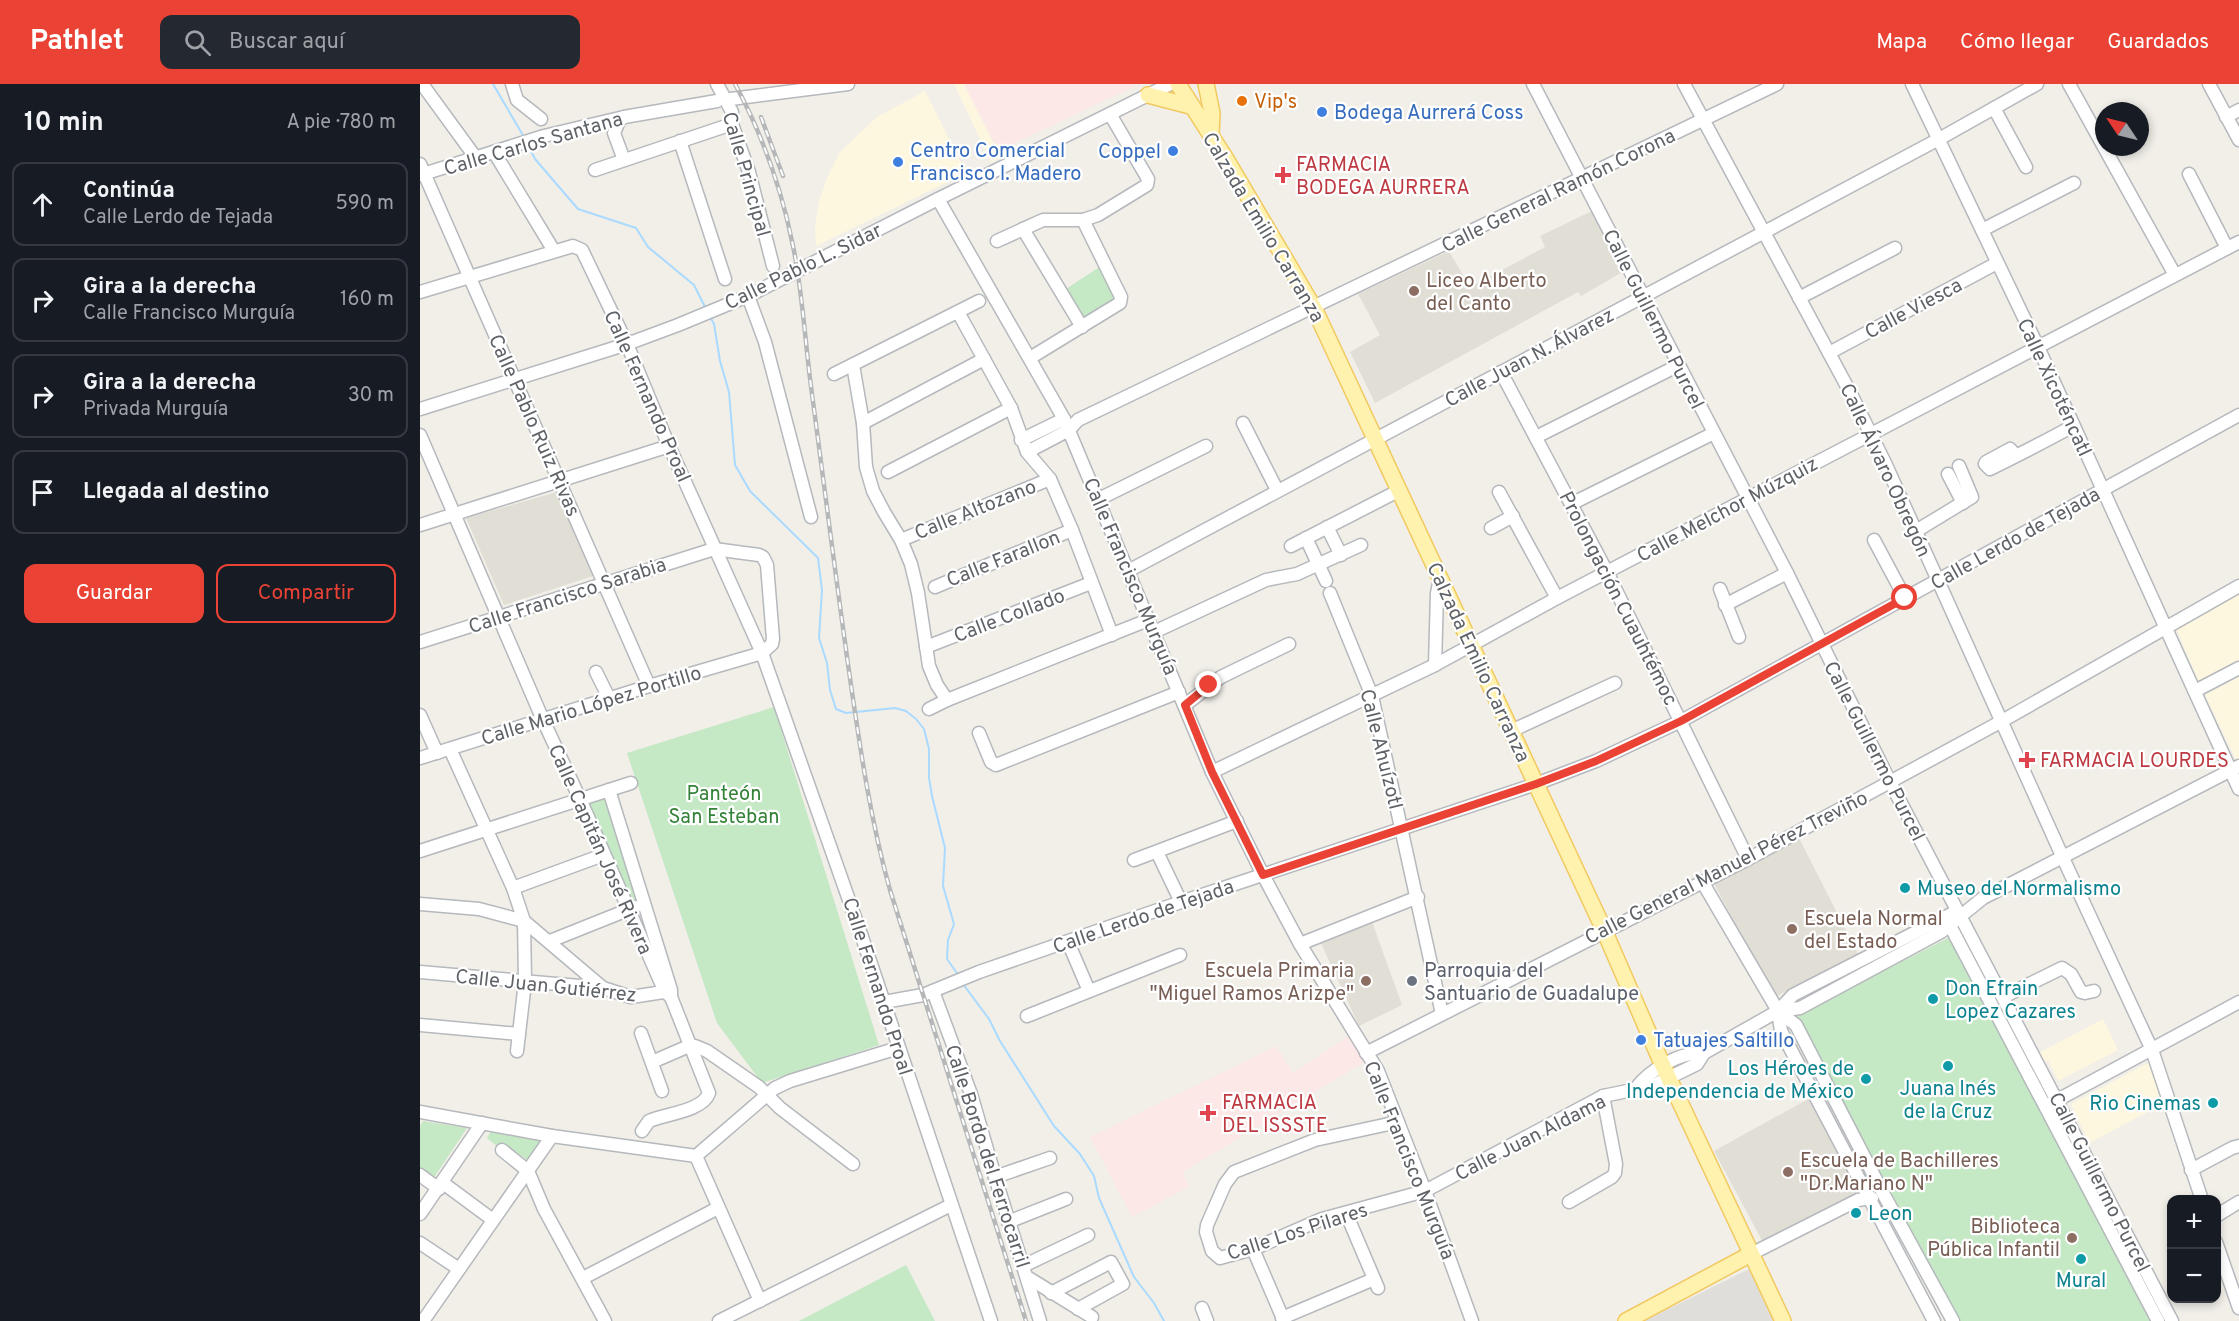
<!DOCTYPE html>
<html lang="es">
<head>
<meta charset="utf-8">
<style>
	body { margin:0; font-family:Overpass,sans-serif; background:#242831; color:#f1f3f6 }
	.controls { position:absolute; right:18px; bottom:18px; display:grid; overflow:hidden; border-radius:12px; box-shadow:0 3px 9px #0003 }
	.controls button { width:54px; height:54px; display:grid; place-items:center; padding:0; border:0; border-bottom:2px solid #363941; background:#171b24; color:#f1f3f6; font:30px sans-serif }
	.compass { position:absolute; left:1675px; top:18px; width:54px; height:54px; border-radius:50%; background:#171b24; box-shadow:0 3px 9px #0003; rotate:305deg }
	.stop { position:absolute; width:18px; height:18px; margin:-14px; border:4px solid #ea4335; border-radius:50%; background:#fff }
	.stop.end { background:#ea4335; border-color:#fff; box-shadow:0 2px 6px #0008 }
	.list { margin:0; padding:0; list-style:none }
	h2 { display:flex; justify-content:space-between; align-items:center; height:78px; margin:0; padding:0 24px; font-size:26px }
	h2 small { font-size:20px; font-weight:400; color:#9ea1a6 }
	.list li { display:grid; grid-template-columns:39px 1fr auto; gap:18px; align-items:center; box-sizing:border-box; height:84px; margin:0 12px 12px; padding:0 12px; border:2px solid #363941; border-radius:12px }
	.list b { display:block; font-size:22px; white-space:nowrap }
	.list p { margin:0; font-size:20px; white-space:nowrap; color:#9ea1a6 }
	.list em { font-size:20px; font-style:normal; color:#9ea1a6 }
	.actions { display:flex; gap:12px; padding:18px 24px }
	.actions a { flex:1; padding:14px 0; border:2px solid #ea4335; border-radius:12px; text-align:center; font-size:21px; color:#ea4335 }
	.actions .main { background:#ea4335; color:#fff }
	.icon { flex:none; width:33px; height:33px; fill:none; stroke:currentColor; stroke-width:2; stroke-linecap:round; stroke-linejoin:round }
	.map { position:relative; flex:none; width:1819px; height:1237px; overflow:hidden }
	header { display:flex; align-items:center; gap:36px; box-sizing:border-box; height:84px; padding:0 30px; background:#ea4335; color:#fff }
	header strong { font-size:28px }
	nav { display:flex; gap:33px; margin-inline-start:auto; font-size:21px }
	.search { width:420px; height:54px; background:#242831; display:flex; align-items:center; gap:15px; box-sizing:border-box; padding:0 21px; border-radius:12px; color:#9ea1a6; font-size:22px }
	main { display:flex }
	aside { flex:1; background:#171b24 }
	.map>svg:first-child { display:block }
	.commercial { fill:#fef7e0 }
	.industrial { fill:#e0deda }
	.education { fill:#e1ded6 }
	.medical { fill:#fce8e6 }
	.green { fill:#c5e8c5 }
	.lines { fill:none; stroke-linecap:round; stroke-linejoin:round }
	.stream { stroke:#aadaff; stroke-width:2 }
	.minor-casing { stroke:#b5b8bc; stroke-width:15 }
	.major-casing { stroke:#f2c960; stroke-width:18 }
	.minor { stroke:#fff; stroke-width:12 }
	.major { stroke:#fff2af; stroke-width:15 }
	.rail-casing { stroke:#b6b7b8; stroke-width:4.5 }
	.rail { stroke:#fff; stroke-width:2; stroke-dasharray:7; stroke-linecap:butt }
	.route { stroke:#ea4335; stroke-width:8 }
	.food-dot { fill:#e8710a; stroke:#fff; stroke-width:2 }
	.shop-dot { fill:#3f7fe0; stroke:#fff; stroke-width:2 }
	.health-dot { fill:#e0444e; stroke:#fff; stroke-width:2 }
	.education-dot { fill:#8d6e63; stroke:#fff; stroke-width:2 }
	.culture-dot { fill:#0f9aa8; stroke:#fff; stroke-width:2 }
	.worship-dot { fill:#6b7280; stroke:#fff; stroke-width:2 }
	.labels { text-anchor:middle; stroke-width:4.5; stroke-linejoin:round; paint-order:stroke }
	.food-label { font-size:20px; fill:#c56008; stroke:#fff; text-anchor:start }
	.shop-label { font-size:20px; fill:#366cbe; stroke:#fff; text-anchor:start }
	.street-label { font-size:20px; fill:#5f6368; stroke:#fff }
	.health-label { font-size:20px; fill:#be3a42; stroke:#fff; text-anchor:start }
	.education-label { font-size:20px; fill:#785e54; stroke:#fff; text-anchor:start }
	.park-label { font-size:20px; fill:#348238; stroke:#fff }
	.culture-label { font-size:20px; fill:#0d838f; stroke:#fff; text-anchor:start }
	.worship-label { font-size:20px; fill:#5b616d; stroke:#fff; text-anchor:start }
</style>
</head>
<body>
<header>
<strong>Pathlet</strong>
<div class="search"><svg class="icon" aria-label="search" viewBox="0 0 24 24"><circle cx="10" cy="10" r="6"/><path d="M15 15l6 6"/></svg>Buscar aquí</div>
<nav><a>Mapa</a><a>Cómo llegar</a><a>Guardados</a></nav>
</header>
<main>
<aside>
<h2>10 min<small>A pie · 780 m</small></h2>
<ul class="list">
<li><svg class="icon" aria-label="ahead" viewBox="0 0 24 24"><path d="M12 20V5M6 11l6-6 6 6"/></svg><div><b>Continúa</b><p>Calle Lerdo de Tejada</p></div><em>590 m</em></li>
<li><svg class="icon" aria-label="right" viewBox="0 0 24 24"><path d="M7 20v-9h11M14 6l5 5-5 5"/></svg><div><b>Gira a la derecha</b><p>Calle Francisco Murguía</p></div><em>160 m</em></li>
<li><svg class="icon" aria-label="right" viewBox="0 0 24 24"><path d="M7 20v-9h11M14 6l5 5-5 5"/></svg><div><b>Gira a la derecha</b><p>Privada Murguía</p></div><em>30 m</em></li>
<li><svg class="icon" aria-label="arrive" viewBox="0 0 24 24"><path d="M6 21V4h12l-3 4 3 4H6"/></svg><div><b>Llegada al destino</b></div></li>
</ul>
<div class="actions"><a class="main">Guardar</a><a>Compartir</a></div>
</aside>
<div class="map">
<svg width="1819" height="1237" viewBox="0 0 1819 1237">
	<rect width="100%" height="100%" fill="#f1efe8"/>
	<g class="commercial">
		<polygon points="534,0 544,0 581,74 571,78"/>
		<polygon points="505,7 546,89 396,162 395,143 399,118 407,94 420,68 457,33"/>
		<polygon points="1819,510 1819,580 1780,601 1756,544"/>
		<polygon points="1819,593 1819,675 1816,676 1785,611"/>
		<polygon points="1683,935 1698,966 1638,997 1628,976 1624,979 1619,969"/>
		<polygon points="1730,978 1743,1020 1669,1059 1651,1020"/>
	</g>
	<polygon class="industrial" points="1329,1185 1354,1237 1224,1237"/>
	<g class="education">
		<polygon points="1174,126 1206,186 1161,212 1158,208 955,319 930,268 960,251 938,210 1029,167 1050,203 1125,163 1120,152"/>
		<polygon points="137,408 176,491 84,521 46,434"/>
		<polygon points="1379,754 1438,870 1353,914 1294,799"/>
		<polygon points="951,835 982,921 939,942 900,857"/>
		<polygon points="1390,1014 1441,1109 1345,1162 1294,1067"/>
	</g>
	<g class="medical">
		<polygon points="544,0 713,0 715,2 578,67"/>
		<polygon points="929,952 946,977 763,1088 769,1103 712,1133 670,1053 856,962 873,989"/>
	</g>
	<g class="green">
		<polygon points="681,182 699,214 664,234 646,205"/>
		<polygon points="354,623 459,961 342,999 297,939 207,669"/>
		<polygon points="185,713 217,815 208,817 166,718"/>
		<polygon points="1530,853 1730,1237 1533,1237 1374,933"/>
		<polygon points="3,1037 47,1044 13,1095 0,1087 0,1042"/>
		<polygon points="72,1045 128,1054 112,1079 84,1061 79,1064 67,1054"/>
		<polygon points="486,1181 515,1237 379,1237"/>
	</g>
	<g class="lines">
		<g class="stream">
			<polyline points="73,0 104,53"/>
			<polyline points="108,61 115,75 158,125 216,144 228,163 274,201 286,225"/>
			<polyline points="290,233 294,240 300,277 309,308 315,381 330,407 398,474 402,506 399,554 407,579 410,606 416,625 426,629 475,624 486,627 496,635 504,645 509,665 509,694 512,712 525,764 523,802 534,840 528,856 527,875 539,892"/>
			<polyline points="543,900 569,935 580,957 634,1042 660,1070 674,1092 679,1114 714,1193 734,1219 744,1237"/>
		</g>
		<defs>
			<g id="minor">
				<polyline points="2,0 56,74"/>
				<polyline points="92,0 97,16 121,35"/>
				<polyline points="297,0 312,28 312,40 329,88 353,182"/>
				<polyline points="1113,0 1367,489 1470,698 1752,1237"/>
				<polyline points="1264,0 1430,308 1466,381 1643,774 1732,966 1782,1116"/>
				<polyline points="1492,0 1618,263 1819,705"/>
				<polyline points="1649,0 1755,191"/>
				<polyline points="1789,0 1819,56"/>
				<polyline points="311,15 428,0"/>
				<polyline points="1574,24 1606,83"/>
				<polyline points="204,33 199,37 194,49 204,76"/>
				<polyline points="1806,33 1819,26"/>
				<polyline points="260,57 305,195"/>
				<polyline points="74,68 134,167"/>
				<polyline points="0,80 229,602"/>
				<polyline points="175,86 312,40"/>
				<polyline points="1769,90 1807,164"/>
				<polyline points="0,91 124,52 204,33 297,17"/>
				<polyline points="518,115 644,335 792,688 843,791 880,860 958,987 1005,1107 1052,1237"/>
				<polyline points="603,145 662,243"/>
				<polyline points="1562,146 1654,99"/>
				<polyline points="577,157 623,136 663,136 678,131 727,101 728,95 690,30"/>
				<polyline points="0,208 153,162 162,166 207,260 249,362 342,569 442,853 571,1237"/>
				<polyline points="328,212 345,258 391,433"/>
				<polyline points="1379,214 1475,164"/>
				<polyline points="538,228 591,324 607,368 630,395 652,446 692,551"/>
				<polyline points="1409,269 1577,179"/>
				<polyline points="610,274 700,219 701,213 663,136"/>
				<polyline points="433,281 443,339 446,383 453,407 464,428 481,456 491,480 498,509 509,582 517,601 527,616"/>
				<polyline points="1081,288 1187,488 1328,775"/>
				<polyline points="414,290 559,217"/>
				<polyline points="0,325 207,260 258,241 328,212 518,115 750,0"/>
				<polyline points="443,339 564,275"/>
				<polyline points="823,339 857,406"/>
				<polyline points="0,351 123,636 160,715 245,908 251,913"/>
				<polyline points="1116,353 1259,281"/>
				<polyline points="601,356 644,335"/>
				<polyline points="607,368 649,346 658,336 1357,0"/>
				<path d="M1596,372L1590,365L1566,378L1565,380L1570,385C1598,371 1626,357 1653,342"/>
				<polyline points="468,388 591,324"/>
				<polyline points="1528,390 1543,419"/>
				<polyline points="1079,408 1137,514"/>
				<polyline points="679,415 786,362"/>
				<polyline points="1151,420 1294,349"/>
				<polyline points="0,441 249,362"/>
				<polyline points="907,443 921,471"/>
				<polyline points="1071,444 1093,432"/>
				<polyline points="1496,447 1552,413 1539,382"/>
				<polyline points="886,454 906,497"/>
				<polyline points="481,456 630,395"/>
				<polyline points="1454,456 1485,514"/>
				<polyline points="871,462 980,406"/>
				<polyline points="708,487 1519,55 1617,0"/>
				<polyline points="515,503 652,446"/>
				<polyline points="1300,505 1319,553"/>
				<polyline points="910,509 952,612 1022,930"/>
				<polyline points="1305,521 1367,489"/>
				<polyline points="734,548 846,496 877,490 941,461"/>
				<polyline points="0,558 294,465 339,471 343,473 347,481 353,555 352,560 342,569 229,602 0,674"/>
				<polyline points="506,563 671,499"/>
				<polyline points="1015,581 1017,509 1020,495"/>
				<polyline points="176,588 189,614"/>
				<polyline points="1775,607 1819,584"/>
				<polyline points="765,621 801,593 869,560"/>
				<polyline points="509,625 527,616 728,536"/>
				<polyline points="0,631 17,669"/>
				<polyline points="1091,647 1195,599"/>
				<polyline points="559,649 571,678 576,681 759,608"/>
				<polyline points="30,665 93,804 104,837 105,898 97,967"/>
				<polyline points="792,688 1015,581 1137,514 1819,158"/>
				<path d="M189,706L251,906V913L289,1009C283,1027 245,1030 229,1037L222,1047"/>
				<polyline points="0,767 211,699"/>
				<polyline points="737,768 761,818"/>
				<polyline points="714,776 817,737"/>
				<polyline points="1283,799 1358,927 1376,941 1464,1111 1533,1237"/>
				<polyline points="93,804 183,771"/>
				<polyline points="0,820 59,825 104,837 183,904"/>
				<polyline points="1526,834 1738,1237"/>
				<polyline points="130,857 215,823"/>
				<polyline points="648,858 669,907"/>
				<polyline points="880,860 998,813"/>
				<polyline points="0,888 183,904 211,913 250,907"/>
				<polyline points="513,907 551,1010 575,1093 620,1237"/>
				<polyline points="1583,913 1642,884 1651,890 1661,908 1665,909 1674,907"/>
				<polyline points="464,918 503,911 559,888 761,818 1116,700 1176,677 1261,637 1819,331"/>
				<polyline points="1358,927 1380,924 1521,848 1563,814 1819,682"/>
				<polyline points="1358,927 1361,947 1514,1237"/>
				<polyline points="607,932 760,871"/>
				<polyline points="0,941 99,950"/>
				<polyline points="221,949 242,1007"/>
				<polyline points="946,969 1328,775 1582,637 1819,502"/>
				<polyline points="232,978 269,962 275,962 287,967 339,1003 360,1024 433,1080"/>
				<path d="M1216,1004C1231,985 1259,968 1284,969"/>
				<polyline points="1630,1020 1819,918"/>
				<polyline points="0,1028 132,1052 276,1072"/>
				<polyline points="978,1038 895,1056 814,1088 805,1100 787,1141 786,1148 792,1167 800,1174 833,1165 902,1135 1005,1107 1183,1012 1232,1002 1277,980 1284,969 1358,927 1373,911 1537,827"/>
				<polyline points="82,1066 108,1087 124,1125 185,1237"/>
				<polyline points="276,1072 355,1004 370,997 478,964"/>
				<polyline points="276,1072 340,1217"/>
				<polyline points="1771,1086 1812,1064 1819,1062"/>
				<polyline points="0,1091 19,1105"/>
				<polyline points="575,1093 630,1074"/>
				<polyline points="23,1099 73,1136"/>
				<polyline points="1149,1118 1192,1093 1195,1089 1196,1080 1183,1012"/>
				<polyline points="926,1129 958,1204"/>
				<polyline points="0,1130 62,1039"/>
				<polyline points="1796,1132 1819,1118"/>
				<polyline points="588,1138 646,1115"/>
				<polyline points="1796,1158 1819,1224"/>
				<polyline points="0,1159 39,1185"/>
				<polyline points="833,1165 864,1237"/>
				<polyline points="1331,1170 1438,1116 1452,1114"/>
				<polyline points="603,1182 668,1151"/>
				<polyline points="607,1193 672,1233"/>
				<polyline points="163,1194 298,1124"/>
				<polyline points="631,1209 691,1178 703,1200 658,1225"/>
				<polyline points="782,1224 787,1237"/>
				<polyline points="862,1234 954,1195"/>
				<polyline points="3,1237 132,1052"/>
				<polyline points="299,1237 531,1121"/>
			</g>
			<g id="major">
				<polyline points="758,0 806,75 894,224 1184,846 1243,982 1363,1237"/>
				<polyline points="786,0 792,29 791,51"/>
				<polyline points="728,11 770,22"/>
				<polyline points="1206,1237 1331,1170"/>
			</g>
		</defs>
		<use href="#minor" class="minor-casing"/>
		<use href="#major" class="major-casing"/>
		<use href="#minor" class="minor"/>
		<use href="#major" class="major"/>
		<defs>
			<g id="rail">
				<path d="M315,0C342,50 362,106 373,162C383,210 385,260 392,310C405,407 417,504 431,601C441,670 451,738 470,806L606,1237"/>
				<polyline points="341,33 363,92"/>
			</g>
		</defs>
		<use href="#rail" class="rail-casing"/>
		<use href="#rail" class="rail"/>
	</g>
	<g class="lines">
		<polyline class="route" points="789,601 765,621 792,688 843,791 1116,700 1176,677 1261,637 1485,514"/>
	</g>
	<circle class="food-dot" cx="822" cy="17" r="6"/>
	<g class="shop-dot">
		<circle cx="902" cy="28" r="6"/>
		<circle cx="753" cy="67" r="6"/>
		<circle cx="478" cy="78" r="6"/>
		<circle cx="1221" cy="956" r="6"/>
	</g>
	<g class="health-dot">
		<path d="M860 82h6v6h6v6h-6v6h-6v-6h-6v-6h6z"/>
		<path d="M1604 667h6v6h6v6h-6v6h-6v-6h-6v-6h6z"/>
		<path d="M785 1020h6v6h6v6h-6v6h-6v-6h-6v-6h6z"/>
	</g>
	<g class="education-dot">
		<circle cx="994" cy="207" r="6"/>
		<circle cx="1372" cy="845" r="6"/>
		<circle cx="946" cy="897" r="6"/>
		<circle cx="1368" cy="1088" r="6"/>
		<circle cx="1652" cy="1154" r="6"/>
	</g>
	<g class="culture-dot">
		<circle cx="1485" cy="804" r="6"/>
		<circle cx="1513" cy="915" r="6"/>
		<circle cx="1528" cy="982" r="6"/>
		<circle cx="1446" cy="995" r="6"/>
		<circle cx="1793" cy="1019" r="6"/>
		<circle cx="1436" cy="1129" r="6"/>
		<circle cx="1661" cy="1175" r="6"/>
	</g>
	<circle class="worship-dot" cx="992" cy="897" r="6"/>
	<g class="labels">
		<g class="food-label">
			<text x="834" y="24">Vip's</text>
		</g>
		<g class="shop-label">
			<text x="914" y="35">Bodega Aurrerá Coss</text>
			<text x="490" y="73">Centro Comercial<tspan x="490" dy="23">Francisco I. Madero</tspan></text>
			<text x="741" y="74" text-anchor="end">Coppel</text>
			<text x="1233" y="963">Tatuajes Saltillo</text>
		</g>
		<g class="street-label">
			<text transform="translate(113 59) rotate(-16)" y="7">Calle Carlos Santana</text>
			<text transform="translate(327 90) rotate(74)" y="7">Calle Principal</text>
			<text transform="translate(1138 106) rotate(-26)" y="7">Calle General Ramón Corona</text>
			<text transform="translate(844 143) rotate(59)" y="7">Calzada Emilio Carranza</text>
			<text transform="translate(383 182) rotate(-26)" y="7">Calle Pablo L. Sidar</text>
			<text transform="translate(1493 224) rotate(-28)" y="7">Calle Viesca</text>
			<text transform="translate(1234 235) rotate(63)" y="7">Calle Guillermo Purcel</text>
			<text transform="translate(1109 273) rotate(-28)" y="7">Calle Juan N. Álvarez</text>
			<text transform="translate(1635 303) rotate(65)" y="7">Calle Xicoténcatl</text>
			<text transform="translate(228 312) rotate(66)" y="7">Calle Fernando Proal</text>
			<text transform="translate(115 341) rotate(66)" y="7">Calle Pablo Ruiz Rivas</text>
			<text transform="translate(1466 386) rotate(65)" y="7">Calle Álvaro Obregón</text>
			<text transform="translate(555 425) rotate(-22)" y="7">Calle Altozano</text>
			<text transform="translate(1307 425) rotate(-28)" y="7">Calle Melchor Múzquiz</text>
			<text transform="translate(1595 454) rotate(-29)" y="7">Calle Lerdo de Tejada</text>
			<text transform="translate(583 474) rotate(-22)" y="7">Calle Farallon</text>
			<text transform="translate(711 492) rotate(67)" y="7">Calle Francisco Murguía</text>
			<text transform="translate(147 511) rotate(-18)" y="7">Calle Francisco Sarabia</text>
			<text transform="translate(1199 514) rotate(63)" y="7">Prolongación Cuauhtémoc</text>
			<text transform="translate(589 531) rotate(-21)" y="7">Calle Collado</text>
			<text transform="translate(1059 578) rotate(65)" y="7">Calzada Emilio Carranza</text>
			<text transform="translate(171 621) rotate(-17)" y="7">Calle Mario López Portillo</text>
			<text transform="translate(962 665) rotate(76)" y="7">Calle Ahuízotl</text>
			<text transform="translate(1455 667) rotate(63)" y="7">Calle Guillermo Purcel</text>
			<text transform="translate(181 765) rotate(66)" y="7">Calle Capitán José Rivera</text>
			<text transform="translate(1306 783) rotate(-27)" y="7">Calle General Manuel Pérez Treviño</text>
			<text transform="translate(723 832) rotate(-19)" y="7">Calle Lerdo de Tejada</text>
			<text transform="translate(126 901) rotate(6)" y="7">Calle Juan Gutiérrez</text>
			<text transform="translate(458 902) rotate(72)" y="7">Calle Fernando Proal</text>
			<text transform="translate(1110 1053) rotate(-27)" y="7">Calle Juan Aldama</text>
			<text transform="translate(568 1072) rotate(72)" y="7">Calle Bordo del Ferrocarril</text>
			<text transform="translate(990 1076) rotate(68)" y="7">Calle Francisco Murguía</text>
			<text transform="translate(1680 1098) rotate(63)" y="7">Calle Guillermo Purcel</text>
			<text transform="translate(877 1147) rotate(-18)" y="7">Calle Los Pilares</text>
		</g>
		<g class="health-label">
			<text x="876" y="87">FARMACIA<tspan x="876" dy="23">BODEGA AURRERA</tspan></text>
			<text x="1620" y="683">FARMACIA LOURDES</text>
			<text x="802" y="1025">FARMACIA<tspan x="802" dy="23">DEL ISSSTE</tspan></text>
		</g>
		<g class="education-label">
			<text x="1006" y="203">Liceo Alberto<tspan x="1006" dy="23">del Canto</tspan></text>
			<text x="1384" y="841">Escuela Normal<tspan x="1384" dy="23">del Estado</tspan></text>
			<text x="934" y="893" text-anchor="end">Escuela Primaria<tspan x="934" dy="23">"Miguel Ramos Arizpe"</tspan></text>
			<text x="1380" y="1083">Escuela de Bachilleres<tspan x="1380" dy="23">"Dr.Mariano N"</tspan></text>
			<text x="1640" y="1149" text-anchor="end">Biblioteca<tspan x="1640" dy="23">Pública Infantil</tspan></text>
		</g>
		<g class="park-label">
			<text x="304" y="716">Panteón<tspan x="304" dy="23">San Esteban</tspan></text>
		</g>
		<g class="culture-label">
			<text x="1497" y="811">Museo del Normalismo</text>
			<text x="1525" y="911">Don Efrain<tspan x="1525" dy="23">Lopez Cazares</tspan></text>
			<text x="1434" y="991" text-anchor="end">Los Héroes de<tspan x="1434" dy="23">Independencia de México</tspan></text>
			<text x="1528" y="1011" text-anchor="middle">Juana Inés<tspan x="1528" dy="23">de la Cruz</tspan></text>
			<text x="1781" y="1026" text-anchor="end">Rio Cinemas</text>
			<text x="1448" y="1136">Leon</text>
			<text x="1661" y="1203" text-anchor="middle">Mural</text>
		</g>
		<g class="worship-label">
			<text x="1004" y="893">Parroquia del<tspan x="1004" dy="23">Santuario de Guadalupe</tspan></text>
		</g>
	</g>
</svg>
<div class="controls">
<button>+</button>
<button>−</button>
</div>
<svg class="compass" viewBox="-18 -18 36 36"><path d="M0-13l5 13h-10z" fill="#e53935"/><path d="M0 13l5-13h-10z" fill="#9ea1a6"/></svg>
<div class="stop" style="left:1485px;top:514px"></div>
<div class="stop end" style="left:789px;top:601px"></div>
</div>
</main>
</body>
</html>
